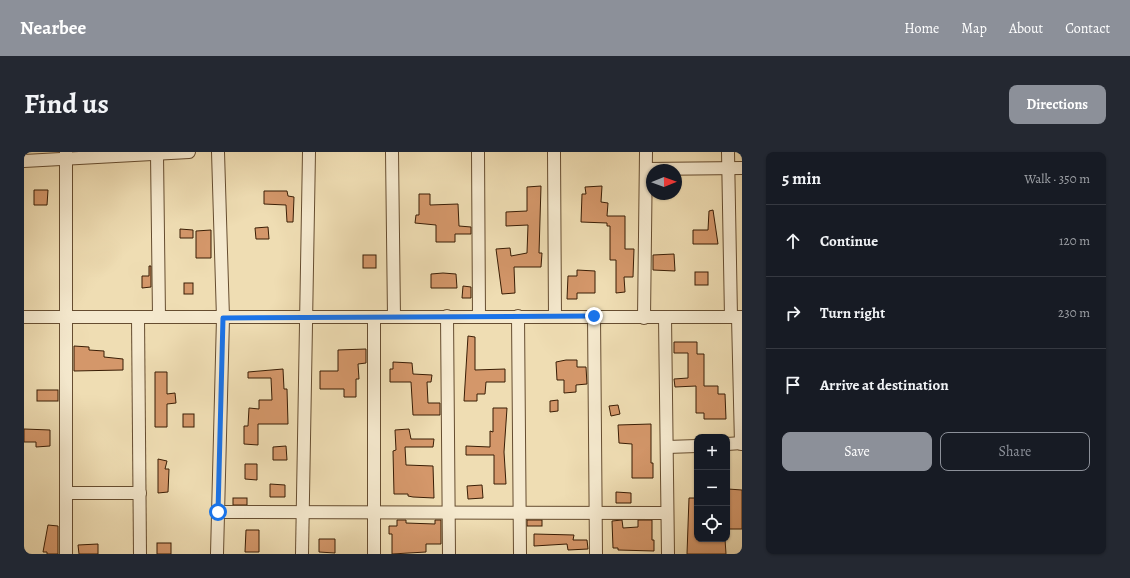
<!DOCTYPE html>
<html lang="en">
<head>
<meta charset="utf-8">
<style>
	body { margin:0; font-family:Alegreya,serif; background:#242831; color:#f1f3f6 }
	.controls { position:absolute; right:12px; bottom:12px; display:grid; overflow:hidden; border-radius:8px; box-shadow:0 1px 3px #0004 }
	.controls button { width:36px; height:36px; display:grid; place-items:center; padding:0; border:0; border-bottom:1px solid #363941; background:#171b24; color:#f1f3f6; font:20px sans-serif }
	.compass { position:absolute; left:622px; top:12px; width:36px; height:36px; border-radius:50%; background:#171b24; box-shadow:0 1px 3px #0004; rotate:89deg }
	.stop { position:absolute; width:12px; height:12px; margin:-9px; border:3px solid #1a73e8; border-radius:50%; background:#fff }
	.stop.end { background:#1a73e8; border-color:#fff; box-shadow:0 1px 4px #0008 }
	.list { margin:0; padding:0; list-style:none }
	h2 { display:flex; justify-content:space-between; align-items:center; height:52px; margin:0; padding:0 16px; font-size:17px }
	h2 small { font-size:13px; font-weight:400; color:#9ea1a6 }
	.list li { display:grid; grid-template-columns:26px 1fr auto; gap:12px; align-items:center; box-sizing:border-box; height:72px; padding:0 16px; border-top:1px solid #363941 }
	.list b { display:block; font-size:15px; white-space:nowrap }
	.list em { font-size:13px; font-style:normal; color:#9ea1a6 }
	.actions { display:flex; gap:8px; padding:12px 16px }
	.actions a { flex:1; padding:9px 0; border:1px solid #8c9099; border-radius:8px; text-align:center; font-size:14px; color:#8c9099 }
	.actions .main { background:#8c9099; color:#fff }
	.icon { flex:none; width:22px; height:22px; fill:none; stroke:currentColor; stroke-width:2; stroke-linecap:round; stroke-linejoin:round }
	.map { position:relative; flex:none; width:718px; height:402px; overflow:hidden; border-radius:8px }
	header { display:flex; align-items:center; gap:24px; box-sizing:border-box; height:56px; padding:0 20px; background:#8c9099; color:#fff }
	header strong { font-size:19px }
	nav { display:flex; gap:22px; margin-inline-start:auto; font-size:14px }
	.intro { display:flex; align-items:center; justify-content:space-between; box-sizing:border-box; height:96px; padding:0 24px }
	h1 { margin:0; font-size:28px }
	.button { padding:10px 18px; border-radius:8px; background:#8c9099; color:#fff; font-size:14px; font-weight:700 }
	main { display:flex; gap:24px; padding:0 24px }
	aside { flex:1; background:#171b24; border-radius:8px; box-shadow:0 1px 3px #0004 }
	.map>svg:first-child { display:block }
	.building { fill:#d4976a; stroke:#391d05 }
	.lines { fill:none; stroke-linecap:round; stroke-linejoin:round }
	.minor-casing { stroke:#664d30; stroke-width:14 }
	.minor { stroke:#f5e9ce; stroke-width:12 }
	.route { stroke:#1a73e8; stroke-width:5 }
</style>
</head>
<body>
<header>
<strong>Nearbee</strong>
<nav><a>Home</a><a>Map</a><a>About</a><a>Contact</a></nav>
</header>
<div class="intro"><h1>Find us</h1><a class="button">Directions</a></div>
<main>
<div class="map">
<svg width="718" height="402" viewBox="0 0 718 402">
	<rect width="100%" height="100%" fill="#efddb3"/>
	<filter id="stains"><feTurbulence type="fractalNoise" baseFrequency=".005" numOctaves="4"/><feColorMatrix values="0 0 0 0 .2 0 0 0 0 .09 0 0 0 0 .02 0 0 0 .5 -.17"/></filter>
	<radialGradient id="worn" r=".72"><stop offset=".6" stop-color="#630" stop-opacity="0"/><stop offset="1" stop-color="#630" stop-opacity=".3"/></radialGradient>
	<g class="building">
		<polygon points="517,34 515,101 518,101 517,115 490,115 491,141 478,142 472,97 486,96 487,104 503,101 504,73 482,74 482,60 503,59 503,35"/>
		<polygon points="578,34 577,50 584,51 583,64 601,64 601,97 610,97 609,125 600,125 601,140 592,141 592,108 586,108 586,74 583,74 583,71 557,70 558,42 562,42 561,35"/>
		<polygon points="10,38 24,38 23,53 10,53"/>
		<polygon points="240,39 263,39 264,44 270,45 269,70 263,70 262,53 240,52"/>
		<polygon points="395,42 406,42 406,53 434,52 435,74 447,75 447,82 431,82 431,90 412,90 412,73 391,71 392,63 395,63"/>
		<polygon points="689,58 694,92 669,92 669,78 684,78 685,59"/>
		<polygon points="244,75 245,87 232,87 231,76"/>
		<polygon points="156,77 169,78 169,86 156,86"/>
		<polygon points="187,78 187,106 172,106 172,79"/>
		<polygon points="650,102 651,119 629,118 629,103"/>
		<rect x="339" y="103" width="13" height="13"/>
		<polygon points="125,114 127,114 127,135 118,136 118,124 125,124"/>
		<polygon points="553,118 571,119 571,141 553,141 553,147 543,147 544,124 553,124"/>
		<rect x="671" y="120" width="13" height="13"/>
		<polygon points="419,121 432,122 433,136 407,136 407,122"/>
		<rect x="160" y="131" width="9" height="11"/>
		<polygon points="439,134 447,135 447,146 438,146"/>
		<polygon points="444,184 451,185 451,218 481,217 481,230 462,230 461,242 453,242 453,249 440,249"/>
		<polygon points="650,190 673,190 673,202 680,202 680,234 694,234 694,242 701,242 702,267 680,267 680,261 672,261 672,234 651,235 650,227 664,226 664,201 650,201"/>
		<polygon points="50,194 65,195 65,198 80,199 80,205 99,207 99,218 50,219"/>
		<polygon points="342,197 342,211 334,212 335,227 332,227 332,245 320,245 320,237 296,237 296,219 314,219 314,198"/>
		<polygon points="542,208 553,208 553,215 562,215 563,232 552,233 552,240 540,241 540,228 533,228 532,210"/>
		<polygon points="369,210 388,211 389,222 408,223 407,230 403,230 404,251 416,251 416,263 389,263 387,230 366,230 366,217 369,217"/>
		<polygon points="259,217 260,237 263,237 264,272 234,272 234,293 220,292 220,274 224,274 225,256 235,257 235,248 248,248 247,226 224,226 224,220"/>
		<polygon points="131,220 143,220 143,242 151,241 152,251 143,252 143,275 131,275"/>
		<rect x="13" y="238" width="21" height="11"/>
		<polygon points="534,248 534,259 526,260 526,249"/>
		<polygon points="594,253 596,262 587,264 585,254"/>
		<polygon points="469,256 483,256 480,300 482,332 470,332 470,303 442,303 442,294 466,295 466,279 469,280"/>
		<rect x="159" y="262" width="11" height="13"/>
		<polygon points="627,272 627,311 629,311 629,326 608,326 608,292 595,291 594,273"/>
		<polygon points="0,277 26,278 26,294 12,295 12,290 0,290"/>
		<polygon points="385,277 387,287 410,287 409,295 381,295 382,313 409,314 410,346 389,345 384,344 384,342 370,342 369,299 372,298 371,278"/>
		<polygon points="262,294 263,308 249,308 249,295"/>
		<polygon points="134,307 143,309 141,317 145,317 144,340 134,341"/>
		<polygon points="221,312 233,312 233,328 221,327"/>
		<polygon points="246,332 261,333 261,345 246,345"/>
		<polygon points="458,333 459,346 444,347 443,334"/>
		<polygon points="704,337 718,338 718,377 703,377"/>
		<polygon points="592,340 607,341 607,351 592,351"/>
		<rect x="209" y="346" width="14" height="7"/>
		<polygon points="665,346 673,346 673,387 701,387 702,402 663,402"/>
		<polygon points="373,368 382,368 382,371 411,372 411,368 417,368 417,392 402,392 402,400 368,402 368,382 365,382 365,374 373,374"/>
		<rect x="503" y="368" width="15" height="6"/>
		<polygon points="598,368 599,376 614,375 614,368 628,368 628,388 630,388 630,399 594,398 594,396 589,396 588,369"/>
		<polygon points="24,373 34,374 34,402 23,402 23,400 19,400"/>
		<polygon points="222,378 235,378 235,400 221,400"/>
		<polygon points="510,382 550,383 549,388 563,388 564,397 544,398 543,392 510,394"/>
		<polygon points="295,387 311,387 311,401 295,400"/>
		<rect x="133" y="391" width="14" height="11"/>
		<polygon points="74,392 74,402 55,402 54,393"/>
	</g>
	<g class="lines">
		<defs>
			<g id="minor">
				<polyline points="368,0 370,165"/>
				<polyline points="454,0 455,165"/>
				<polyline points="530,0 531,165"/>
				<polyline points="704,0 707,165"/>
				<polyline points="133,2 135,164"/>
				<polyline points="0,9 165,0"/>
				<polyline points="622,17 718,16"/>
				<polyline points="423,164 425,402"/>
				<polyline points="494,164 496,402"/>
				<polyline points="570,164 572,402"/>
				<polyline points="0,165 718,165"/>
				<polyline points="114,165 116,402"/>
				<polyline points="641,165 644,402"/>
				<polyline points="714,165 717,292"/>
				<polyline points="620,166 622,0"/>
				<polyline points="703,292 718,291"/>
				<polyline points="643,295 673,294"/>
				<polyline points="42,341 116,341"/>
				<polyline points="194,360 643,361"/>
				<polyline points="42,402 42,0"/>
				<polyline points="193,402 199,166 194,0"/>
				<polyline points="278,402 285,0"/>
				<polyline points="350,402 350,165"/>
			</g>
		</defs>
		<use href="#minor" class="minor-casing"/>
		<use href="#minor" class="minor"/>
	</g>
	<g class="lines">
		<polyline class="route" points="194,360 199,166 570,164"/>
	</g>
	<rect width="100%" height="100%" filter="url(#stains)"/>
	<rect width="100%" height="100%" fill="url(#worn)"/>
</svg>
<div class="controls">
<button>+</button>
<button>−</button>
<button><svg class="icon" aria-label="locate" viewBox="0 0 24 24"><circle cx="12" cy="12" r="6"/><path d="M12 2v4M12 18v4M2 12h4M18 12h4"/></svg></button>
</div>
<svg class="compass" viewBox="-18 -18 36 36"><path d="M0-13l5 13h-10z" fill="#e53935"/><path d="M0 13l5-13h-10z" fill="#9ea1a6"/></svg>
<div class="stop" style="left:194px;top:360px"></div>
<div class="stop end" style="left:570px;top:164px"></div>
</div>
<aside>
<h2>5 min<small>Walk · 350 m</small></h2>
<ul class="list">
<li><svg class="icon" aria-label="ahead" viewBox="0 0 24 24"><path d="M12 20V5M6 11l6-6 6 6"/></svg><div><b>Continue</b></div><em>120 m</em></li>
<li><svg class="icon" aria-label="right" viewBox="0 0 24 24"><path d="M7 20v-9h11M14 6l5 5-5 5"/></svg><div><b>Turn right</b></div><em>230 m</em></li>
<li><svg class="icon" aria-label="arrive" viewBox="0 0 24 24"><path d="M6 21V4h12l-3 4 3 4H6"/></svg><div><b>Arrive at destination</b></div></li>
</ul>
<div class="actions"><a class="main">Save</a><a>Share</a></div>
</aside>
</main>
</body>
</html>
